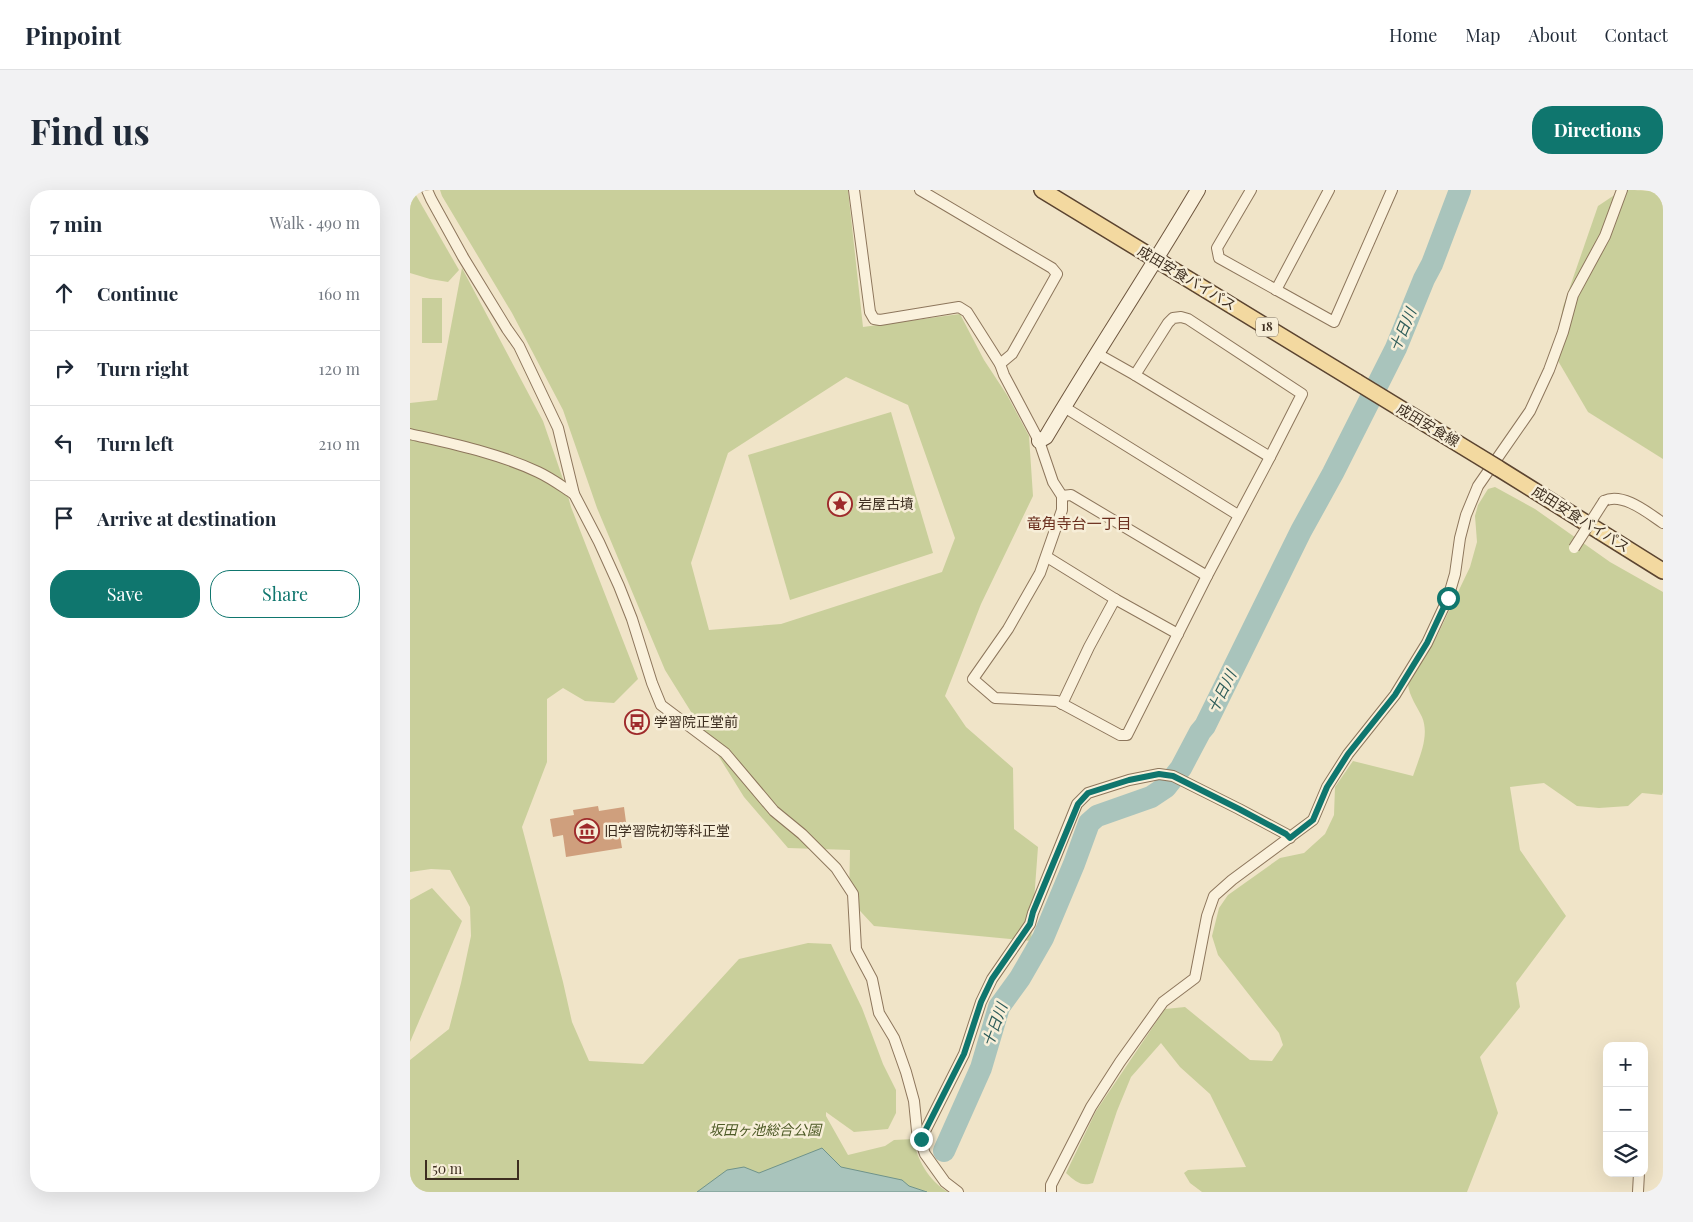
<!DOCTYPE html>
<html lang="en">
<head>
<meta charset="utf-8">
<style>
	body { margin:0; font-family:"Playfair Display","Noto Sans JP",serif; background:#f2f2f3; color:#1f2937 }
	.controls { position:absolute; right:15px; bottom:15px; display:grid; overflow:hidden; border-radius:10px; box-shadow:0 5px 20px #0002 }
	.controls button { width:45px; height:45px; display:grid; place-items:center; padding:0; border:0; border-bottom:1px solid #e0e1e3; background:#fff; color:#1f2937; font:25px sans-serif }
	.scale { position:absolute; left:15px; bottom:12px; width:94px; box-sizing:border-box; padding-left:5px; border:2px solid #3d2e20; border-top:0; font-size:14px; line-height:18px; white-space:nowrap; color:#3d2e20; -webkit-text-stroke:4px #f7eed8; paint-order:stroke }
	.stop { position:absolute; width:15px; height:15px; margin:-11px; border:4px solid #0f766e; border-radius:50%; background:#fff }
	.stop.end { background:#0f766e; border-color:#fff; box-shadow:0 1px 5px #0008 }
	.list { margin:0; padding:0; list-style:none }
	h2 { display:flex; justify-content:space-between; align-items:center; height:65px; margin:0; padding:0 20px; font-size:21px }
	h2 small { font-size:16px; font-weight:400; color:#747a83 }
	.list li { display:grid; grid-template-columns:32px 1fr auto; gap:15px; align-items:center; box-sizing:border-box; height:75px; padding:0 20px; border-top:1px solid #e0e1e3 }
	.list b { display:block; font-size:19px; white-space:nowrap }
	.list em { font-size:16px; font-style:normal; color:#747a83 }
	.actions { display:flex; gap:10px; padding:15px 20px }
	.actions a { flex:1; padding:11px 0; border:1px solid #0f766e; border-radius:20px; text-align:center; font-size:18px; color:#0f766e }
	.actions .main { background:#0f766e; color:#fff }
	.icon { flex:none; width:28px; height:28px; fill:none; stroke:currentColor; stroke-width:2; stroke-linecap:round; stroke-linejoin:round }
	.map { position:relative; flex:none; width:1253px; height:1002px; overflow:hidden; border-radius:20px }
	header { display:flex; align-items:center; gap:30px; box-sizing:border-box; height:70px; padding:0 25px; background:#fff; border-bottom:1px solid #e0e1e3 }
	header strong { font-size:24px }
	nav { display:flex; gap:28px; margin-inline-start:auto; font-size:18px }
	.intro { display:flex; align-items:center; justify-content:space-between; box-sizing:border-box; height:120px; padding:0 30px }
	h1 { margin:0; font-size:35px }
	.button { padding:12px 22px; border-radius:20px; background:#0f766e; color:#fff; font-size:18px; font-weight:700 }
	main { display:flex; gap:30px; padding:0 30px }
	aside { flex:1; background:#fff; border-radius:20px; box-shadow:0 5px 20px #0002 }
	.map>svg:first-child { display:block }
	.green { fill:#c9cf9b; fill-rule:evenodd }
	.water { fill:#a9c4bc; stroke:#6f938a }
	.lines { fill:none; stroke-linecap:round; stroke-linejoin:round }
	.river { stroke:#a9c4bc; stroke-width:22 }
	.building { fill:#cf9f7d }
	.street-casing { stroke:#8d765c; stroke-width:12 }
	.secondary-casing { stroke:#6f573f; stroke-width:16 }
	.primary-casing { stroke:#5b4430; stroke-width:18 }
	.street { stroke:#faf1dc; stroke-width:10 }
	.secondary { stroke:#faf1dc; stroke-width:14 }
	.primary { stroke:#f3d9a0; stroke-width:15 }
	.street-bridge-casing { stroke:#8d765c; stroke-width:12; stroke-linecap:butt }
	.primary-bridge-casing { stroke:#5b4430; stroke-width:18; stroke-linecap:butt }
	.street-bridge { stroke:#faf1dc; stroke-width:10 }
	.primary-bridge { stroke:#f3d9a0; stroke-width:15 }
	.route { stroke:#0f766e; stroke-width:6 }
	.labels { text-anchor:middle; stroke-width:5; stroke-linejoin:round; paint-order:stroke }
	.shield { fill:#f7eed8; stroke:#756857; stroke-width:1 }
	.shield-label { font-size:12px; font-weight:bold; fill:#3d2e20 }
	.street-label { font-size:14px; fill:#3d2e20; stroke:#f7eed8 }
	.poi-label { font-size:14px; fill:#3d2e20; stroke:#f7eed8; text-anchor:start }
	.park-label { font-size:14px; font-style:italic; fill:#4d5a26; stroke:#f7eed8 }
	.water-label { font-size:15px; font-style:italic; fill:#2f5d5a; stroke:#f7eed8 }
	.neighbourhood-label { font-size:15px; fill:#6b2e1e; stroke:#f7eed8 }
</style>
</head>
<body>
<header>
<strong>Pinpoint</strong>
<nav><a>Home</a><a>Map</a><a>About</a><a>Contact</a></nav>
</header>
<div class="intro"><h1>Find us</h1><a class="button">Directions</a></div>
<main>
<aside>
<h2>7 min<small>Walk · 490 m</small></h2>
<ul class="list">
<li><svg class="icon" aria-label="ahead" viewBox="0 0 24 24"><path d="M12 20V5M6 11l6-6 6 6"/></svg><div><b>Continue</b></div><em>160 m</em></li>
<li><svg class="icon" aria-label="right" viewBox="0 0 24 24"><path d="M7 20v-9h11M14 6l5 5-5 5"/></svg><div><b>Turn right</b></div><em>120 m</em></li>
<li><svg class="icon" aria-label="left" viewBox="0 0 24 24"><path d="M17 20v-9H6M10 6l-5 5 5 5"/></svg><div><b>Turn left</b></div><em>210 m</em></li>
<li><svg class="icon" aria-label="arrive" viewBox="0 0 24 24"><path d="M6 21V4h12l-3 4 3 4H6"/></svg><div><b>Arrive at destination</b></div></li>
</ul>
<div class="actions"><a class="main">Save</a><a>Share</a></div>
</aside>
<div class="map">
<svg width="1253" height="1002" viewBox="0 0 1253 1002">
	<rect width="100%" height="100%" fill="#f0e4c8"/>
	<g class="green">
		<polygon points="0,0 3,0 49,80 38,92 20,89 0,83"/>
		<path d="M30,0H438L453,137L550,124L574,170L597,205L619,246L623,306L571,414L535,506L556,537L603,578L604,639L628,657L621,751L464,736L439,709L440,660L378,658L334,607L255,480L187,318L153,220L102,123L32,6ZM436,187L498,215L545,348L532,382L371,434L299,440L281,373L318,263Z"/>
		<path d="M1212,0C1222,0 1246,0 1253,4V269L1178,222L1144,164L1153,117L1188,16Z"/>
		<path d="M52,78L133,231L154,292L161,317L228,489L204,513L175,511L153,498L137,509V572L112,637L153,792L162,832L179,871L233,874L329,769L398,753L421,754L452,818L473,874L486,900V923L478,939L444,942L416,922V926L438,965L475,956L484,950L503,949C508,971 518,990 538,1002H0V870L39,839L51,793L61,746L60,717L40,680L21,679L0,682V213L27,210Z"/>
		<rect x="12" y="108" width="20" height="45"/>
		<polygon points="481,222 523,363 380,410 338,265"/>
		<path d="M1085,297L1125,319L1200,372L1253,402V602L1252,605L1232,603L1218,616L1189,618L1167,616L1134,593L1100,597L1110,660L1156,726L1106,793L1110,817L1070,867L1088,923L1057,1002H792L780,993L774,983L778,980L836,977L800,904L770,877L751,853L721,887L707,921L683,993C671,997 665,991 656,983L686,921L755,819L775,817L840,870L862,871L873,855L869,843L808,765L802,746L809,718L818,705L870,668L894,663L915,644L924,625L925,597L943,571L1003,586C1009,568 1020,546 1012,527C1007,516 999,506 998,494L1028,444L1060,377L1067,352L1065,326L1068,315L1078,299Z"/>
		<polygon points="22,698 52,731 0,852 0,710"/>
	</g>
	<polygon class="water" points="412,958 431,977 492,990 499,996 517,1002 287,1002 317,980 334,977 349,983"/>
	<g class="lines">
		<polyline class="river" points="534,961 571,878 589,817 610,788 633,748 664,674 679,633 687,626 741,607 756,597 771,578 790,542 795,536 891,341 923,283 986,158 1014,89 1022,74 1050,0"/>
	</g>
	<polygon class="building" points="188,616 189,621 214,617 216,632 208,634 212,658 156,667 153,645 143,647 140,629 164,625 163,620"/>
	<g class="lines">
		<defs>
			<g id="street">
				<polyline points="17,0 21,9 53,67 97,139 109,156 148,238 164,304 189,352 209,396 222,429 242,493 251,515 315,563 364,621 392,644 426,678 443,704 446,759 462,789 469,823 484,848 496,882 504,911 507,941 515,964 535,992 548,1002"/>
				<polyline points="444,0 460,122 464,129 470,130 549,117 557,122 590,174 594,185 629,251 643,292 652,306 652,320 630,383 598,439 563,489 585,508 647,511 710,545 717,545 797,386 860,267 892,204 778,129 771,127 763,128 758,133 725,185"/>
				<polyline points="510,0 642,78 647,84 602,164 590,174"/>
				<polyline points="841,0 807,58 809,68 924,132 982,0"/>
				<polyline points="866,100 919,0"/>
				<polyline points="686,163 725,185 860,267"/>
				<polyline points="654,217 828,325"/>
				<path d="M0,244C43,254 88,263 128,282C141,288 153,297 164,304"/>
				<polyline points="652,306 661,305 797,386"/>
				<path d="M1194,311C1213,302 1238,323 1253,333"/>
				<polyline points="637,367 705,409 768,444"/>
				<polyline points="652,514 679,457 705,409"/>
				<polyline points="511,949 554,864 571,812 582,789 620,734 623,723 667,614 678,603 719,590 749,584 763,586 829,619 876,644 880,648"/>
				<polyline points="641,1002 641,995 681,917 710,872 753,812 785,788 797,726 804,706 822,690 903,630 917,597 938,564 985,505 1017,453 1038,408 1045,384 1050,348 1056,325 1068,296 1120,221 1139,180 1153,142 1163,105 1195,46 1212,0"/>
				<polyline points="1228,1002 1229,983"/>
			</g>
			<path id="secondary" d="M629,251L636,247C685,164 739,83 788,0"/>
			<g id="primary">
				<polyline points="632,0 947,192"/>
				<polyline points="1088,278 1253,381"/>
			</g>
		</defs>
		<use href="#street" class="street-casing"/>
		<use href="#secondary" class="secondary-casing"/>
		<use href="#primary" class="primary-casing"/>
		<use href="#street" class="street"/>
		<use href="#secondary" class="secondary"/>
		<use href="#primary" class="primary"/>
		<defs>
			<polyline id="street-bridge" points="1164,358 1194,311"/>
			<polyline id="primary-bridge" points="947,192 1088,278"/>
		</defs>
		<use href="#street-bridge" class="street-bridge-casing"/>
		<use href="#primary-bridge" class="primary-bridge-casing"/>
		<use href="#street-bridge" class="street-bridge"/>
		<use href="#primary-bridge" class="primary-bridge"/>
	</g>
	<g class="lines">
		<polyline class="route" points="511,949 554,864 571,812 582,789 620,734 623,722 668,614 678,603 719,590 749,584 763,586 829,619 876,644 880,648 903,630 917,597 938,564 985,505 1017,453 1038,408"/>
	</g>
	<defs>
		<symbol id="sight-ring" viewBox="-11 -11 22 22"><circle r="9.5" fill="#f7eed8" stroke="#9e2a2b" stroke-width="1.5"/><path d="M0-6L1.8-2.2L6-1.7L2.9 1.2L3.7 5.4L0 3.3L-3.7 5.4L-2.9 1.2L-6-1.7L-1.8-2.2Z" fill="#9e2a2b"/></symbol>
		<symbol id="bus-ring" viewBox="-11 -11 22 22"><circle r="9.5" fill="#f7eed8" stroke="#9e2a2b" stroke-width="1.5"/><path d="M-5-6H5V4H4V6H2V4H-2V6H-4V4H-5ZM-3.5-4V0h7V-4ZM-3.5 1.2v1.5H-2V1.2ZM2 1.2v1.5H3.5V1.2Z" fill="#9e2a2b"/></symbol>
		<symbol id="museum-ring" viewBox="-11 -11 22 22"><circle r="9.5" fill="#f7eed8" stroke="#9e2a2b" stroke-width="1.5"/><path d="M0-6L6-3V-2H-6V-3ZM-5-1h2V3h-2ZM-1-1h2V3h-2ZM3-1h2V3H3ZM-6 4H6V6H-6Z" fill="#9e2a2b"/></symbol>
	</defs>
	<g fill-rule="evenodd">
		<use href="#sight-ring" x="416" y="300" width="28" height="28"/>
		<use href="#bus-ring" x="213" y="518" width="28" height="28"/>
		<use href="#museum-ring" x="163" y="627" width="28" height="28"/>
	</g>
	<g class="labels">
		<rect class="shield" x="846" y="127.5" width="22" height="19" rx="4"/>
		<g class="shield-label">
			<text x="857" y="141">18</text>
		</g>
		<g class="street-label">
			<text transform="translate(777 88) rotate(31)" y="5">成田安食バイパス</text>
			<text transform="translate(1018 235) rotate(31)" y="5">成田安食線</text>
			<text transform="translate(1171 329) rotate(32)" y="5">成田安食バイパス</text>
		</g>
		<g class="poi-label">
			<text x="448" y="319">岩屋古墳</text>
			<text x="244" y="537">学習院正堂前</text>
			<text x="194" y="646">旧学習院初等科正堂</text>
		</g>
		<g class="park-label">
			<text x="355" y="945">坂田ヶ池総合公園</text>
		</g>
		<g class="water-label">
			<text transform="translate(993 140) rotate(-67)" y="5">十日川</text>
			<text transform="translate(812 502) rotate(-63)" y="5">十日川</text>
			<text transform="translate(585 835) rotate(-70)" y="5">十日川</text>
		</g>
		<g class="neighbourhood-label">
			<text x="669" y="339">竜角寺台一丁目</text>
		</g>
	</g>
</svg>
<div class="controls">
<button>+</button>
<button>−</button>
<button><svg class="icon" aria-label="layers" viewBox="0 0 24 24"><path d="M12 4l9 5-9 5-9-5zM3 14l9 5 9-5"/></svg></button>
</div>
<div class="scale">50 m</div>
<div class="stop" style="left:1038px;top:408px"></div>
<div class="stop end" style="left:511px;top:949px"></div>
</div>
</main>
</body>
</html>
